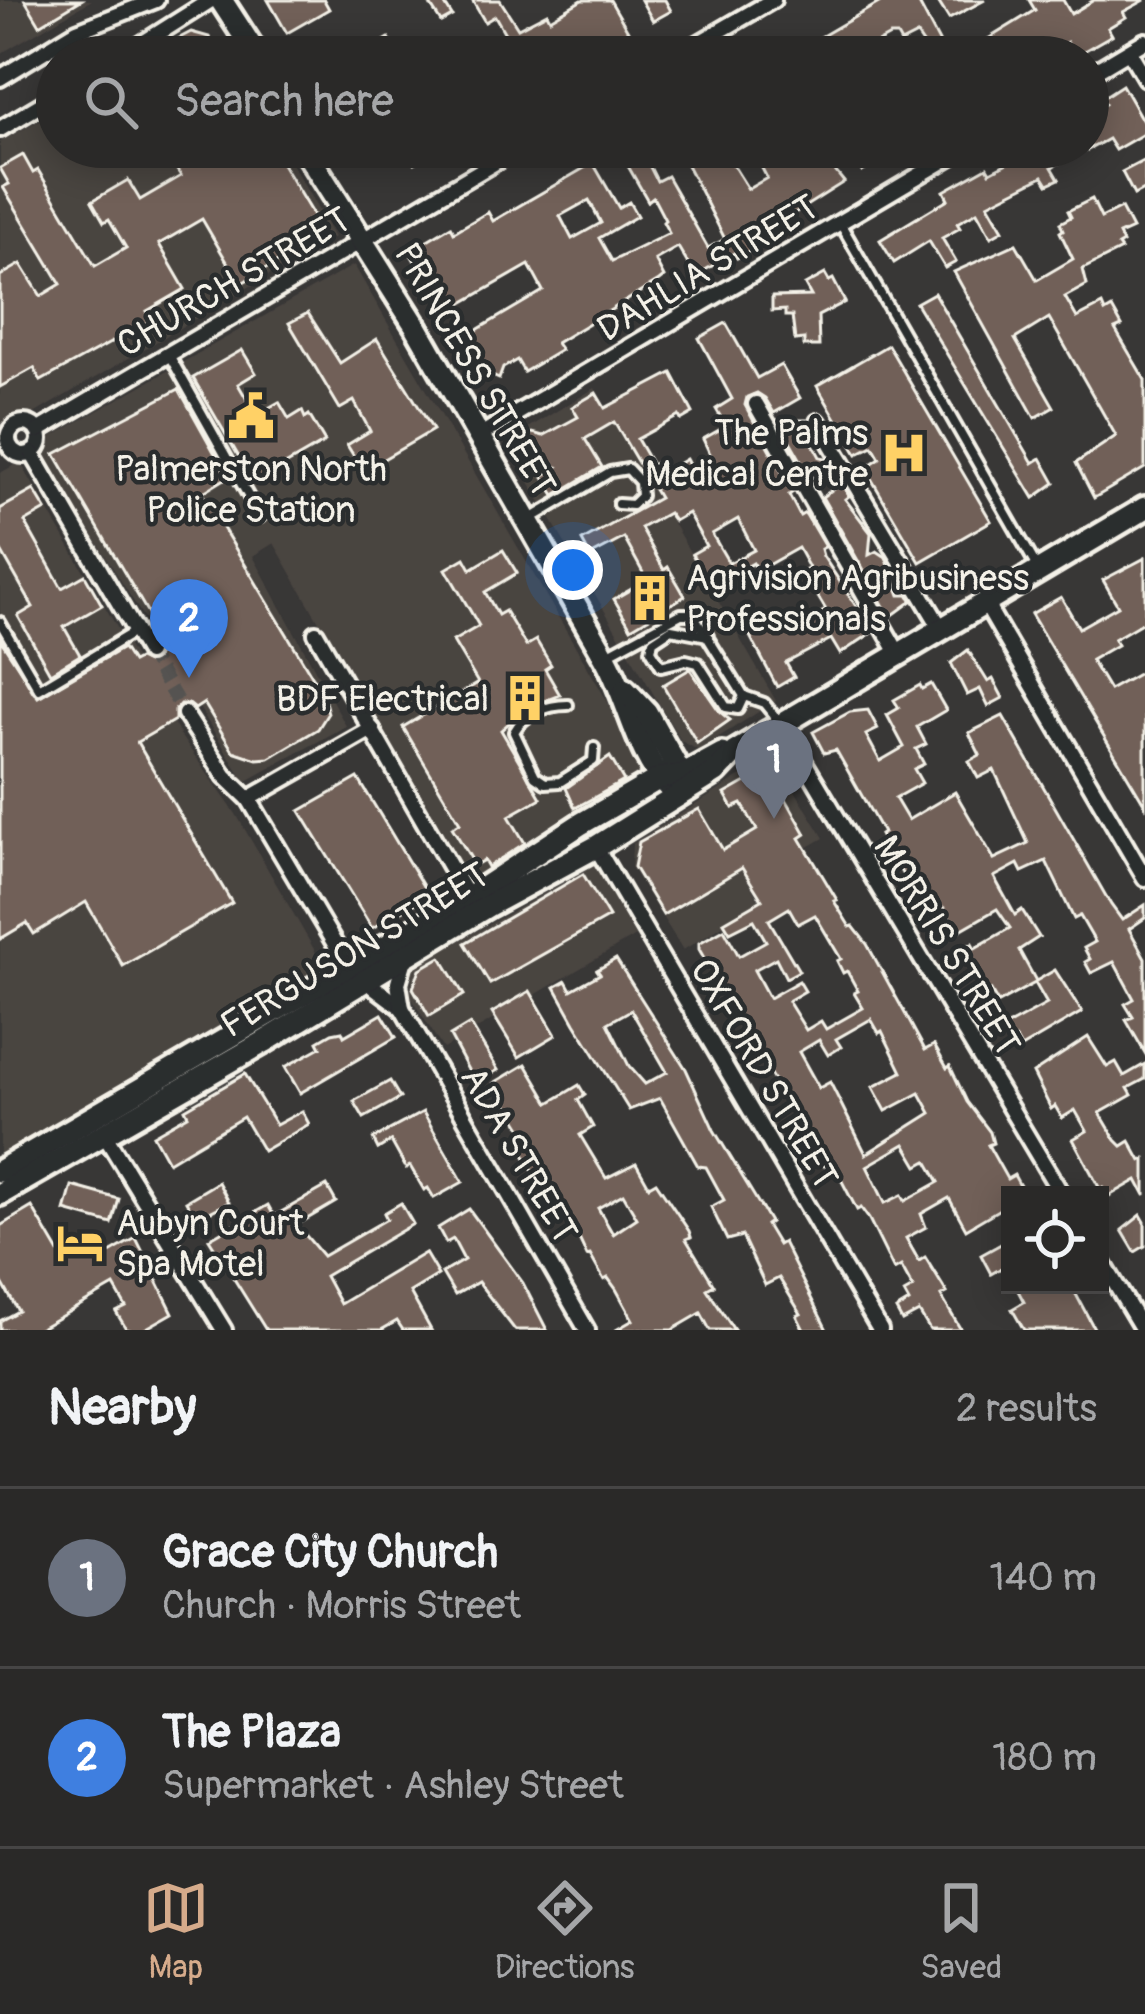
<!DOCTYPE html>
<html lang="en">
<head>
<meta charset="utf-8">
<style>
	body { margin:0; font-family:Pangolin,sans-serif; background:#363534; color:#f1f3f6 }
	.controls { position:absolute; right:36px; bottom:36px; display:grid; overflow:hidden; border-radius:0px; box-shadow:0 6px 30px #0003 }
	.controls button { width:108px; height:108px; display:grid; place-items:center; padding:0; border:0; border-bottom:3px solid #464545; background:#2a2928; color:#f1f3f6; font:60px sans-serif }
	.you { position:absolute; left:573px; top:570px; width:42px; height:42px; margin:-30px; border:9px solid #fff; border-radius:50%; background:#1a73e8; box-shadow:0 0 0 18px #1a73e833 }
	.badge { display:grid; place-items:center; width:78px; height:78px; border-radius:50%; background:#d6ab8b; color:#fff; font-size:39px; font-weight:700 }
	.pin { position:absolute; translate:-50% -99px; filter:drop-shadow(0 3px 6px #0008) }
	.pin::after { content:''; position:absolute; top:63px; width:42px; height:36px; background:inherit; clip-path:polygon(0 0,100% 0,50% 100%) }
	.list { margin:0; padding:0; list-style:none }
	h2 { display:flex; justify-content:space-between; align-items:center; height:156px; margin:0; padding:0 48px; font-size:51px }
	h2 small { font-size:39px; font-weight:400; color:#a5a6a8 }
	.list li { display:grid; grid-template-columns:78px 1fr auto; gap:36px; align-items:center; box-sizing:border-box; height:180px; padding:0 48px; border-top:3px solid #464545 }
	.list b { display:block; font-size:45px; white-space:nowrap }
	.list p { margin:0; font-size:39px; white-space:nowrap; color:#a5a6a8 }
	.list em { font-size:39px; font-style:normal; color:#a5a6a8 }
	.icon { flex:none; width:66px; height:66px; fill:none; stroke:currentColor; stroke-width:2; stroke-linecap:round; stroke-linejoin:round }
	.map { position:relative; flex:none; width:1145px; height:1330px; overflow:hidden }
	.search { position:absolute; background:#2a2928; box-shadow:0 6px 30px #0003; left:36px; right:36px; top:36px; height:132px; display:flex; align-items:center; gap:30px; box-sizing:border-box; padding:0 42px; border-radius:66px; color:#a5a6a8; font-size:45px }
	.sheet { height:516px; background:#2a2928 }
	nav { display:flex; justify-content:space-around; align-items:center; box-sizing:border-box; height:168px; border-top:3px solid #464545; background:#2a2928; font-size:33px; color:#a5a6a8 }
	nav a { display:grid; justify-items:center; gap:6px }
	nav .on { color:#d6ab8b }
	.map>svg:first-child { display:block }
	.built { fill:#494440 }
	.building { fill:#716158; stroke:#f4f1e8; stroke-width:3; fill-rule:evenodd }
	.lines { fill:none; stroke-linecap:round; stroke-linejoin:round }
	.street-tunnel { stroke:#545351; stroke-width:14; stroke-dasharray:14 7; stroke-linecap:butt }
	.lane-casing { stroke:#f4f1e8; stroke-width:16 }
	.street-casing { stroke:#f4f1e8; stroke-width:22 }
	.secondary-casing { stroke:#f4f1e8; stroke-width:30 }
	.lane { stroke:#2a2d2e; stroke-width:8 }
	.street { stroke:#2a2d2e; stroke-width:14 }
	.secondary { stroke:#2a2d2e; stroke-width:21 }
	.labels { text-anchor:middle; stroke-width:9; stroke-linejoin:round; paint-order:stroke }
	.street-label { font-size:36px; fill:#f4f1e8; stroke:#2a2d2e }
	.poi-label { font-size:36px; fill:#f4f1e8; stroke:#2a2d2e; text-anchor:end }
</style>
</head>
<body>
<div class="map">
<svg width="1145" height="1330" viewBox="0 0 1145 1330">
	<rect width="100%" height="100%" fill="#383736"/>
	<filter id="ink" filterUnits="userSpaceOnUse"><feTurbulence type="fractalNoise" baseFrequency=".00833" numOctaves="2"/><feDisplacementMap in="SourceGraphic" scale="24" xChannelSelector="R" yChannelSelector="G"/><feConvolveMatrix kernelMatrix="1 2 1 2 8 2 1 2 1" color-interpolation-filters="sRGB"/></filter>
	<g filter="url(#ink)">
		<g class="built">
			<polygon points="0,0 92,0 0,54"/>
			<polygon points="57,110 57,147 282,147 334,237 0,434 0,142"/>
			<polygon points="354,265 638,754 640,783 470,886 274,543 253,556 346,726 245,782 37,445"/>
			<polygon points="595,388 776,701 698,750 681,741 515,458 515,436"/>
			<polygon points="20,462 182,738 236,814 326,970 0,1158 0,473"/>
			<polygon points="774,756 824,838 748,881 760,902 683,950 631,867 632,844"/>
			<polygon points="595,865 635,936 443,1049 410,996 413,967"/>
		</g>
		<g class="building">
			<polygon points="25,0 81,0 40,25"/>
			<polygon points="268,0 324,0 329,9 287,33"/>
			<polygon points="427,0 442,0 452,16 441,22"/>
			<polygon points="472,0 500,0 518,28 547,13 550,19 582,0 610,0 632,38 612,50 608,45 587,57 493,57 512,46 495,16 485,22"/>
			<polygon points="641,0 665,0 671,11 653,21"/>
			<polygon points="884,0 917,0 947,57 932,57 917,35 901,43 897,36 890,36 870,47 875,57 786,57 790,55 787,49 802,41 805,46"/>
			<polygon points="937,0 985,0 949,19"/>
			<polygon points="1029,0 1063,0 1071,14 1094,0 1145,0 1123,12 1126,17 1108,28 1112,35 1075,56 1067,42 1038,57 969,57 986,47 983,42 1035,10"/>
			<polygon points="191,32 209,37 220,57 143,57"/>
			<polygon points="389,38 401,57 357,57"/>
			<polygon points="1122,85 1145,125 1145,133 1115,150 1108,139 1088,150 1088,112 1105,103 1102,98"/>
			<polygon points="216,147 272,147 314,217 308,244 240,284 202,219 159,244 185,289 147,311 152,320 41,381 34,368 0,387 0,276 21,264 41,296 61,284 3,187 9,184 0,168 23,155 33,173 38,170 95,266 126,248 109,219 104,222 92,201 128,180 140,200 181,176 177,170"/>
			<polygon points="406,147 444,147 415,163"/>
			<path d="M617,147H640L657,181L667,176L708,248L725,239L685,161L699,153L714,147H746L728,157L748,189L767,178L751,147H767L772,156L782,151L792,169L823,156L844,182L768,230L773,239L737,258L734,253L695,276L678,247L655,260L664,277L659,281L556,343L561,350L524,372L517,360L503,368L499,379L475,368L478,360L465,337L543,291L529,265L445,313L409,251L451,226L454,232L488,212L493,221L593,163L619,208L629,202L637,216L599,238L612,261L647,244L669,233L663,222L665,220L653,197L648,201ZM589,200L601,223L572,239L560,216Z"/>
			<polygon points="848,147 872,147 880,162 862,172"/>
			<polygon points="1011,147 1088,147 1052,167 1059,179 1048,184 1043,176 988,204 1003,230 991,237 977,212 957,223 960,228 942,238 956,262 945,268 929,241 894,263 880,240 948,199 944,191 987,167 990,172 1011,161 1009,158 1015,155"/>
			<polygon points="1145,160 1145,189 1134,195 1122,172"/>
			<polygon points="1092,199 1101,218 1121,208 1132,229 1119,235 1123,243 1118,246 1121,250 1083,269 1087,285 1065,297 1077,318 1102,305 1105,312 1112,308 1122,326 1115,329 1145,380 1145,468 1094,498 1076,463 1116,436 1049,318 1015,339 1054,407 1035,418 954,272 1016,244 1037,280 1073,259 1060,232 1063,230 1060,223 1071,217 1068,211"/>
			<polygon points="825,274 829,281 833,279 845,302 818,316 819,346 804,346 804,339 795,340 792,316 785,316 785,310 772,311 772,297 811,296 805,285"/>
			<polygon points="934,293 1033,463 1041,458 1055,483 1034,498 916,303"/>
			<polygon points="308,313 340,363 377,339 433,430 363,471 347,445 370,431 354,401 340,409 289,323"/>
			<path d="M726,323L757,378L781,365L800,398L774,413L765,398L757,393L747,397L745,405L793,492L789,495L800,516L805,513L825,547L821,549L823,556L873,632L840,654L831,639L786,663L794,677L777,687L742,621L755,614L767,631L789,619L794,627L826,610L803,572L809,568L798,548L757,571L753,563L711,587L692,554L706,546L688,513L674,521L668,513L641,528L664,570L668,567L685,596L631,628L614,599L647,580L624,538L590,556L582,541L659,498L614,422L585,439L602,467L555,495L543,476L557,467L528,460L522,448L524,438L533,433L543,436L578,417L572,407L596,393L605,408L672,373L693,413L681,420L679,416L637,439L652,465L662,459L668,470L686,459L692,470L712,458L703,439L726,426L716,409L732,399L699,338ZM738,519L754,550L729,563L712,534Z"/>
			<polygon points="888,345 991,521 920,562 865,468 880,458 873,446 857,454 817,386"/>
			<polygon points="242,350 256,373 238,384 256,415 279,402 289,419 302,411 305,418 309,415 325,442 254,483 193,378"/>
			<polygon points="179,389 228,477 202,493 323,694 328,713 318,729 269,758 257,759 233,751 204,703 195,709 189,704 180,704 175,710 175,720 137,742 232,903 123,966 86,902 34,934 27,923 0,939 0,639 38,697 123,648 132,662 138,659 149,664 157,660 158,648 166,644 55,454"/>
			<polygon points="778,420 806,420 808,435 820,457 826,458 829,469 811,478"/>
			<polygon points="836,487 844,488 849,496 845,499 871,533 869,555 877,551 886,557 900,595 908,595 912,601 890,617 822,497"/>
			<polygon points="34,490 46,510 25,522 62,588 85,575 102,605 64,627 80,655 50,673 18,616 33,607 0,549 0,509"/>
			<polygon points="503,550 517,573 485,592 498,615 505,611 526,646 536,640 551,665 545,669 560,695 526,708 501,730 541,798 509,816 525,843 488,867 484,860 475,865 452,827 460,823 403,727 478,683 453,641 479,626 446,569 465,558 471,569"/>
			<polygon points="1145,558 1145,621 1114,639 1117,645 1091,660 1109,690 1145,670 1145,805 1031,614 1061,597 1079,628 1118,606 1103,580"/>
			<polygon points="968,650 988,682 993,679 1003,698 988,706 980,689 967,695 951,663"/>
			<polygon points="690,669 720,712 730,720 697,743 663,685"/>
			<polygon points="931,684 946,710 917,727 926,744 916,749 924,764 914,769 922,783 895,798 908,820 955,792 994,859 1028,843 994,770 978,778 969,761 980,755 969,733 1003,716 1111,905 1122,920 1145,905 1145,918 1129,929 1145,958 1145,1053 1126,1020 1133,1017 1125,1004 1134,999 1114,962 1091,973 1085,962 1090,959 1084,948 1095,942 1080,916 1074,919 1046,861 1022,872 1018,864 994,877 1015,915 1022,910 1039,937 1019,950 1036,981 1055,970 1082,1012 1021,1048 1016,1039 1013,1041 1005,1027 1047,1004 1035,983 998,1003 991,991 988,993 962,949 972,943 975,948 1010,928 997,909 957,932 944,908 930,916 923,904 920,905 880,835 883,833 836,750 824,753 813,732 850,712 868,710 878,729 866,735 880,761 904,747 887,715 899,708 894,700 920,685 922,689"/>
			<polygon points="610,757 624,781 575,808 566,788"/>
			<path d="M769,769L806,834L800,838L837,900L834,901L850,927L853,926L867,944L925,1050L934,1045L947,1068L950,1066L967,1102L990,1132L993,1143L988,1145L1007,1179L1014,1175L1025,1195H1010V1203L966,1229L949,1198L921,1214L926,1227L906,1238L919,1261L925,1257L947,1293L941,1296L961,1330H930L919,1312L902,1321L896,1310L909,1302L904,1293L913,1288L901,1266L894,1270L869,1219L861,1208L857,1210L832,1162L824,1166L819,1160L699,949V943L724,929L739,956L766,941L754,920L730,932L724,922L762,900L742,868L663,915L634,867L639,842L699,809L723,850L757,830L742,804L733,808L725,794ZM789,908L798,924L815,915L841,959L837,961L843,973L847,971L858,991L854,993L863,1008L826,1029L821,1021L806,1030L788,1001L805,991L799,981L769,998L754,970L776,958L786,978L799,971L769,920ZM871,1019L879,1033L882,1031L902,1072L873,1087L886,1111L920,1093L931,1113L866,1154L830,1082L819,1088L799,1052L819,1040L828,1055L841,1047L836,1039ZM905,1144L918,1166L927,1161L939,1182L905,1201L902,1195L885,1203L867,1166Z"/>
			<polygon points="358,778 429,896 372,928 300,811"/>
			<polygon points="583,874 609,917 490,984 465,943"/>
			<polygon points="441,957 464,995 429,1016 413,988 420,969"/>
			<path d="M616,959L686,1069L714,1130L770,1222L766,1225L778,1245L783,1242L827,1330H804L797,1316L801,1314L779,1278L765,1285L742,1236L727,1240L711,1207L724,1200L706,1167L698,1166L660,1098L629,1110L575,1023L555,987L566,981L571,990L600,974L597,970ZM631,1010L667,1072L645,1084L629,1066L608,1023Z"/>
			<polygon points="530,991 556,1035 519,1057 492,1013"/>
			<polygon points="382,1014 396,1037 300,1093 285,1067 321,1047 318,1041 332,1033 342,1031 344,1036"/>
			<polygon points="470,1024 498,1070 475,1083 450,1036"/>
			<polygon points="1088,1037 1107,1067 1116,1062 1124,1076 1145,1064 1145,1079 1128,1088 1132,1095 1100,1113 1116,1140 1122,1146 1130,1141 1141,1161 1145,1159 1145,1195 1137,1180 1109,1196 1103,1187 1100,1189 1073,1139 1087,1131 1075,1110 1062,1118 1055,1106 1051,1109 1033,1073"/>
			<path d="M526,1064L549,1103L579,1085L585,1095L578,1100L593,1127L580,1135L606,1178L636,1163L649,1186L656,1182L689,1231L691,1237L686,1239L714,1285L707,1289L734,1330H710L701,1313L672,1330H616L633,1320L616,1289L608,1278L604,1280L590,1255L587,1256L555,1187L544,1189L533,1172L521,1148L531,1142L494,1083ZM623,1194L637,1218L613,1234L598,1208Z"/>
			<polygon points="245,1074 276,1125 302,1111 309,1124 263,1151 243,1117 168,1162 153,1135 188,1115 185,1109"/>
			<polygon points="390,1081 400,1098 364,1118 354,1101"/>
			<polygon points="423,1112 463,1182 434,1198 428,1188 424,1190 410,1166 406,1168 391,1141 378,1149 373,1139"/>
			<polygon points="218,1182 229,1202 196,1219 186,1201"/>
			<polygon points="72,1186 119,1199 112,1224 65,1211"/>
			<polygon points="327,1186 336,1202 297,1225 323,1256 387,1219 384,1213 401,1203 413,1224 325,1276 340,1304 425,1253 438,1275 410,1292 431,1330 403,1330 397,1321 381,1330 266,1330 209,1239 268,1205 274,1216"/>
			<polygon points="32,1207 59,1253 94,1262 136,1238 173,1313 143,1330 127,1330 116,1312 126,1307 114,1286 37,1330 0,1330 0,1321 18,1311 0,1279 0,1226"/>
			<polygon points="469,1209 523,1283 547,1330 515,1330 478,1282 455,1295 442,1273 464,1260 453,1239 446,1243 438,1228"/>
			<polygon points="1141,1215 1145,1222 1145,1246 1135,1252 1122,1230"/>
			<polygon points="1010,1239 1010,1263 991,1274 981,1255"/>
			<polygon points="1015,1285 1071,1285 1095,1330 1024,1330 1012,1309 1024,1302"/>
		</g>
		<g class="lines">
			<polyline class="street-tunnel" points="148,653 185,714"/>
			<defs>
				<g id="lane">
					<polyline points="840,223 1038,569"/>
					<polyline points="169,355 260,517"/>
					<polyline points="529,520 610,472 628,469 640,482 641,496 632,505 618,504"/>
					<polyline points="0,622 39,689 134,632"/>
					<polyline points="609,653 681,614 693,614 744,696 738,709 726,707 698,663 686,660 661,666 651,650 653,641 671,629 708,636"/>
					<polyline points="744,696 764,703 781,724"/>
					<path d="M568,705C548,705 524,713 514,732L535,776L545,783L560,782L593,761L594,748"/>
				</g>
				<g id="street">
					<polyline points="1129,51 1145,78"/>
					<polyline points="121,57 211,0"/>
					<polyline points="675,57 773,0"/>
					<polyline points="1088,75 1145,41"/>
					<polyline points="0,78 77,31 156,0"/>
					<polyline points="0,129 57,95"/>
					<polyline points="756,404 898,653"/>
					<polyline points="818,422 941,628"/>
					<circle cx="24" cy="439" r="16"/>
					<polyline points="38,431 521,147"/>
					<polyline points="477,437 967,147"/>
					<polyline points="32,453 148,653"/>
					<polyline points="985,603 1145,878"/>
					<polyline points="316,633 468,898"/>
					<polyline points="185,714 225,776 249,799 349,968 402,1008"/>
					<polyline points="782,725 1062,1195"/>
					<polyline points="249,799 372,729"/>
					<polyline points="596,847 880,1330"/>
					<polyline points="405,959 398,983 402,1008 587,1330"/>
					<polyline points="104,1134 224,1330"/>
					<polyline points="1100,1258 1143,1330"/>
				</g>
				<g id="secondary">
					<polyline points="221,0 258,57"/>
					<path d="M303,147L417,328L604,655C629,698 635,751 669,788"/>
					<polyline points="625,690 646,712 682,776 680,784"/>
					<polyline points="0,1171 468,898 579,825 660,778 682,776 722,754"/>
					<polyline points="0,1194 264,1042 489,905 596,847 716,772 735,752 1145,508"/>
				</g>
			</defs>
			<use href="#lane" class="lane-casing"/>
			<use href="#street" class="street-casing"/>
			<use href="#secondary" class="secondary-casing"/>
			<use href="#lane" class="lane"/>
			<use href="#street" class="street"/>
			<use href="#secondary" class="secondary"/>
		</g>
	</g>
	<defs>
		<symbol id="civic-bare" viewBox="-9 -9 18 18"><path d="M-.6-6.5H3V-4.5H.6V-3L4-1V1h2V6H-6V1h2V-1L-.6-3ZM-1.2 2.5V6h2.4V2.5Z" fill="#ffd166" stroke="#2a2d2e" stroke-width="2.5" paint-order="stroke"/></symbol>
		<symbol id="hospital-bare" viewBox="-9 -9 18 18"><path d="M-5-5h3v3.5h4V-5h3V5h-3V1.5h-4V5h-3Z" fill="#ffd166" stroke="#2a2d2e" stroke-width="2.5" paint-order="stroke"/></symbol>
		<symbol id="building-bare" viewBox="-9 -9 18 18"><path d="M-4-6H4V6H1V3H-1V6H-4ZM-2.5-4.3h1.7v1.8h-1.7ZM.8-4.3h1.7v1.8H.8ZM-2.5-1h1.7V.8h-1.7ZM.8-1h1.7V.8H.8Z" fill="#ffd166" stroke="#2a2d2e" stroke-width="2.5" paint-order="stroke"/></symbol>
		<symbol id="hotel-bare" viewBox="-9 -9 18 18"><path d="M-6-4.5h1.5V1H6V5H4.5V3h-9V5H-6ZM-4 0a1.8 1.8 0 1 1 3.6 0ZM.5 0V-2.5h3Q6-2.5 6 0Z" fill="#ffd166" stroke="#2a2d2e" stroke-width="2.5" paint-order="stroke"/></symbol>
	</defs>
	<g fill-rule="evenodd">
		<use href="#civic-bare" x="218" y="383" width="66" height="66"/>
		<use href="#hospital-bare" x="871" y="420" width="66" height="66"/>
		<use href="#building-bare" x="617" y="565" width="66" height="66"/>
		<use href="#building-bare" x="492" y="665" width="66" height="66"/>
		<use href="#hotel-bare" x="47" y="1210" width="66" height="66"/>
	</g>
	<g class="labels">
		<g class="street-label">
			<text transform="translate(707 267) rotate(-31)" y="13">DAHLIA STREET</text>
			<text transform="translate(233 281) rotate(-30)" y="13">CHURCH STREET</text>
			<text transform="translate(476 369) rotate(60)" y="13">PRINCESS STREET</text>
			<text transform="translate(948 945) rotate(59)" y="13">MORRIS STREET</text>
			<text transform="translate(354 949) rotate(-31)" y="13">FERGUSON STREET</text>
			<text transform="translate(765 1073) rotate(60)" y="13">OXFORD STREET</text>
			<text transform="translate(520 1154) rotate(60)" y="13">ADA STREET</text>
		</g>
		<g class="poi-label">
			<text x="868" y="445">The Palms<tspan x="868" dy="41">Medical Centre</tspan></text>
			<text x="251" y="481" text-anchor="middle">Palmerston North<tspan x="251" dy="41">Police Station</tspan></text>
			<text x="686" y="590" text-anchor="start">Agrivision Agribusiness<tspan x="686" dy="41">Professionals</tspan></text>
			<text x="489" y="711">BDF Electrical</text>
			<text x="116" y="1235" text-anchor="start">Aubyn Court<tspan x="116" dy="41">Spa Motel</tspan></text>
		</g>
	</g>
</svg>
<div class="controls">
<button><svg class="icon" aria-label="locate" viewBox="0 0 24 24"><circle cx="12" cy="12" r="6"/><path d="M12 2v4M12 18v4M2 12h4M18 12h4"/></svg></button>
</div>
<div class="you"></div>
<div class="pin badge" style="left:774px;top:819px;background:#6b7280">1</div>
<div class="pin badge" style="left:189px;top:678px;background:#3f7fe0">2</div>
<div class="search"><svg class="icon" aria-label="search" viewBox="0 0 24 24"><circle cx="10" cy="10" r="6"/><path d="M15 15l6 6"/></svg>Search here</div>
</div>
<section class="sheet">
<h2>Nearby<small>2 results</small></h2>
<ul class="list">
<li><span class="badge" style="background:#6b7280">1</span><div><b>Grace City Church</b><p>Church · Morris Street</p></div><em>140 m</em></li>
<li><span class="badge" style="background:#3f7fe0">2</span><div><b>The Plaza</b><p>Supermarket · Ashley Street</p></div><em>180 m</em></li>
</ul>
</section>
<nav>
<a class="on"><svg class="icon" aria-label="map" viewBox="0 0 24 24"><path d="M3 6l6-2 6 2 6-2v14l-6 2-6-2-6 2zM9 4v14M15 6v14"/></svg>Map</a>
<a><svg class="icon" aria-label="directions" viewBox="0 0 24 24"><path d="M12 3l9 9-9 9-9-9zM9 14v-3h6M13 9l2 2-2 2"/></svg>Directions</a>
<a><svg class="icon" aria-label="saved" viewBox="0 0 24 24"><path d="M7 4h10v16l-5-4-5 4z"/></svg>Saved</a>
</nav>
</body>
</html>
